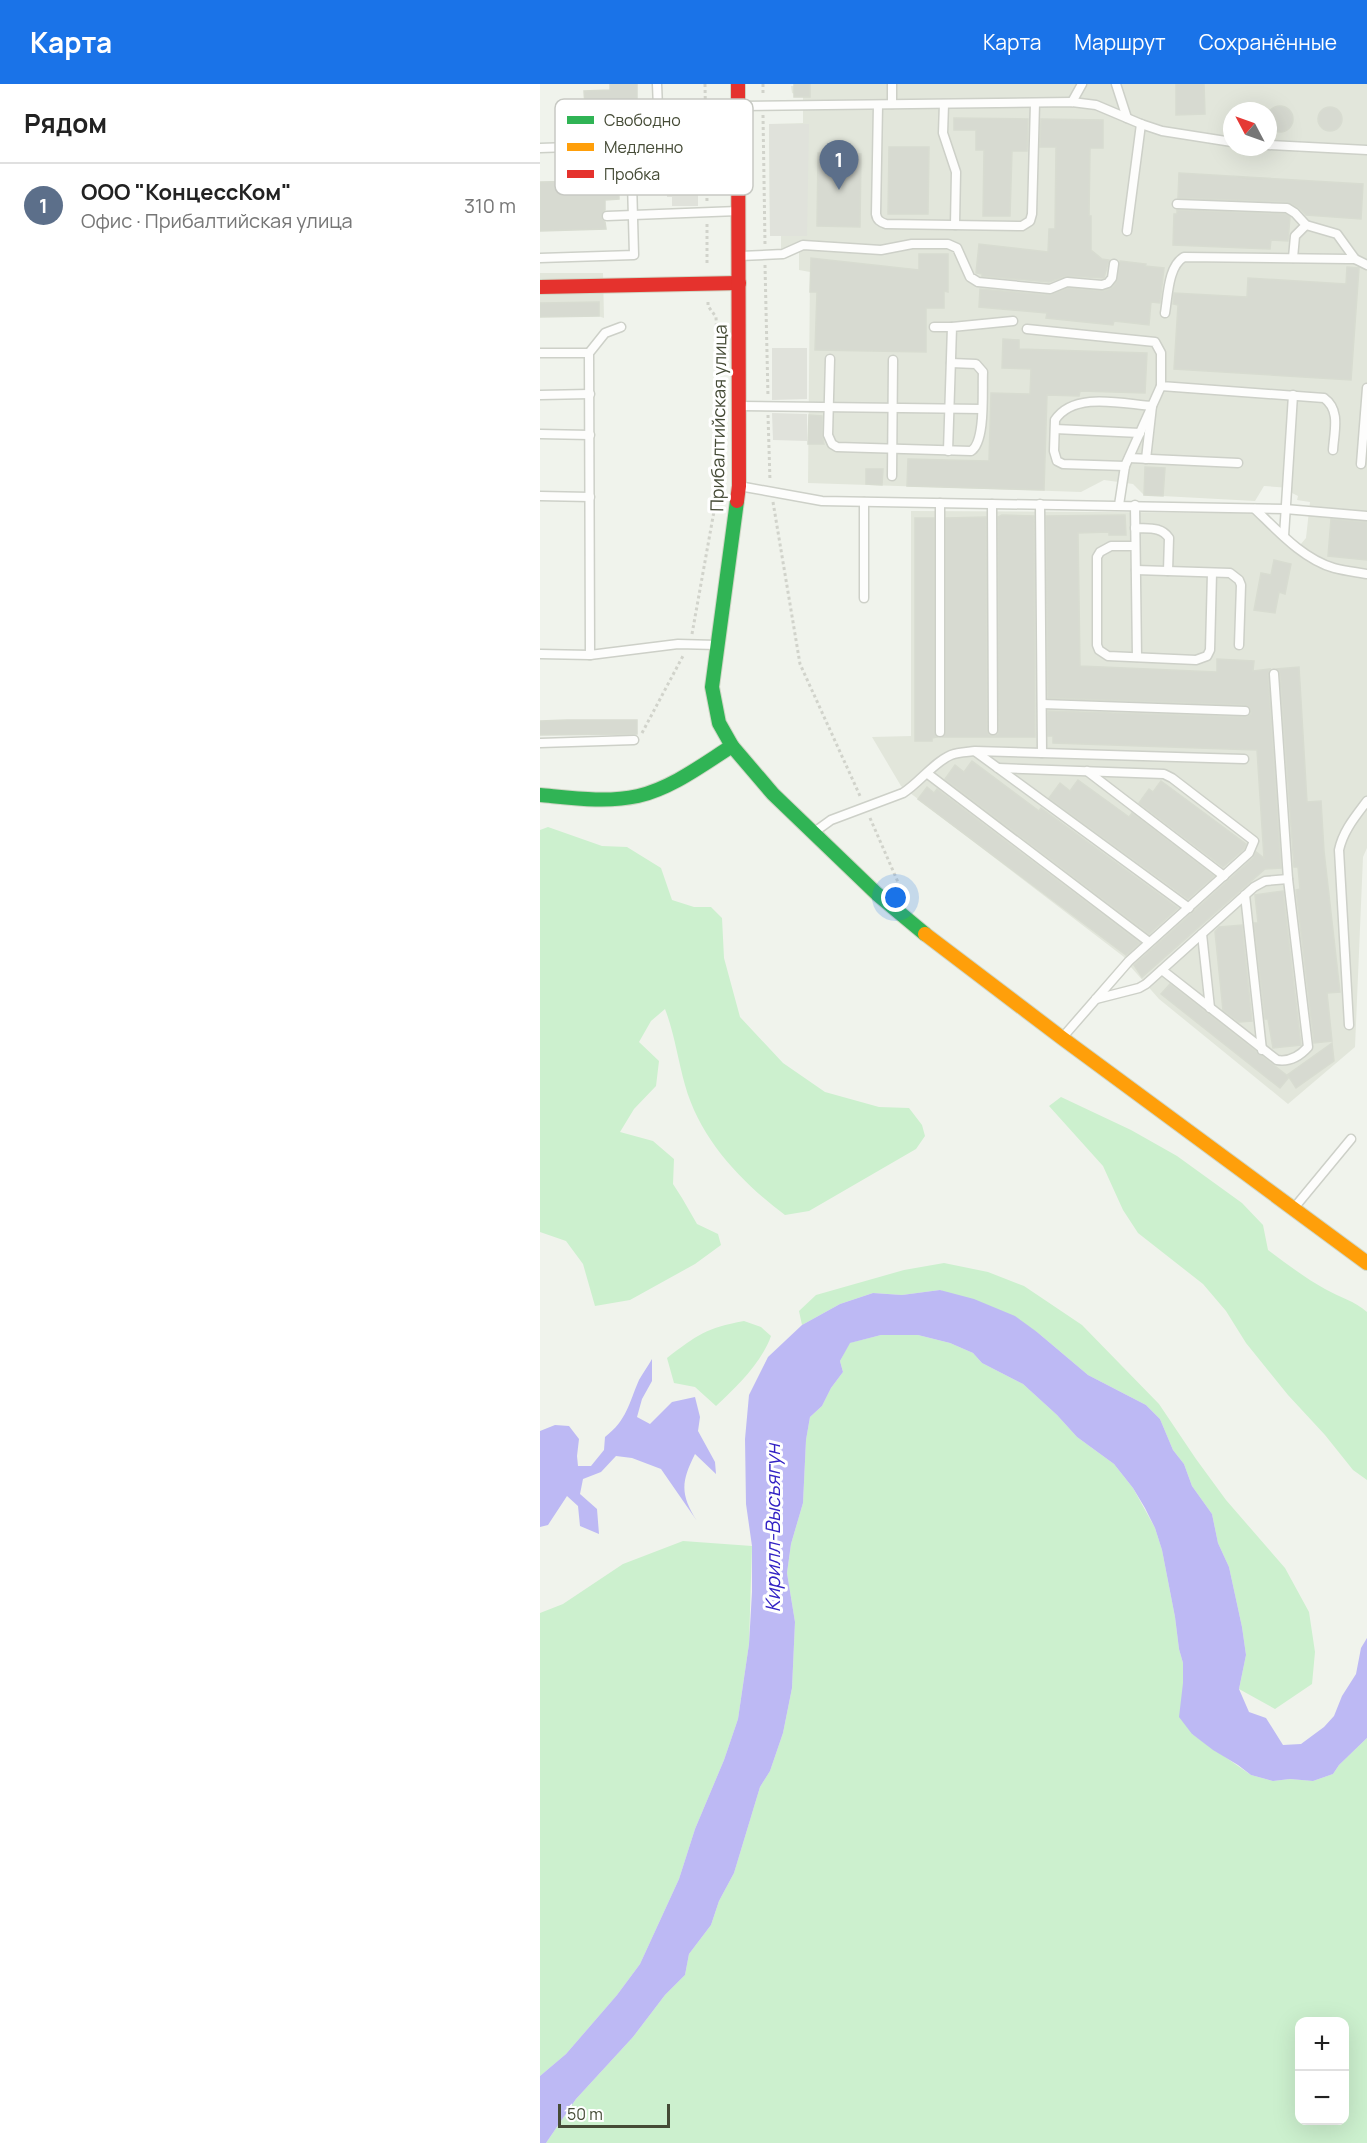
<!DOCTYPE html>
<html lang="ru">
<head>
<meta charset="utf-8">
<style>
	body { margin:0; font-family:Manrope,sans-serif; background:#f2f2f2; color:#222 }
	.controls { position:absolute; right:18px; bottom:18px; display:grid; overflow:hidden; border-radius:12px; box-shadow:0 6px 24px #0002 }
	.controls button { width:54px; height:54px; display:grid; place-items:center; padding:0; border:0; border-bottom:2px solid #e0e0e0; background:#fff; color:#222; font:30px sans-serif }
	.compass { position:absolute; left:683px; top:18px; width:54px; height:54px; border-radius:50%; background:#fff; box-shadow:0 6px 24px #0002; rotate:311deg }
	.scale { position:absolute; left:18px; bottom:15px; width:112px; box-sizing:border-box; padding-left:6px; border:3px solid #454b36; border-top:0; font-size:16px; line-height:21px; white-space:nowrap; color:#454b36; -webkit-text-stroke:4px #fff; paint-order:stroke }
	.you { position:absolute; left:356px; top:814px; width:21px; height:21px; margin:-15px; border:4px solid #fff; border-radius:50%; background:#1a73e8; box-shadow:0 0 0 9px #1a73e833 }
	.badge { display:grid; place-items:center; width:39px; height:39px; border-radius:50%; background:#1a73e8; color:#fff; font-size:20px; font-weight:700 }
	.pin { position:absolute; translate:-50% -50px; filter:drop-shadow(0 2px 3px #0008) }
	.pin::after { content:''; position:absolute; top:32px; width:21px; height:18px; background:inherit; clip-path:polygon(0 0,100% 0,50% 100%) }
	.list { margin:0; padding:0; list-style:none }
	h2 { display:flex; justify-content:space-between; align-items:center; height:78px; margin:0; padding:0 24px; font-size:26px }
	h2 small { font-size:20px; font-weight:400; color:#767676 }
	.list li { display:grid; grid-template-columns:39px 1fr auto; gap:18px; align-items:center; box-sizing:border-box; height:84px; padding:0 24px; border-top:2px solid #e0e0e0 }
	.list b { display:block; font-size:22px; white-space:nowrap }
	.list p { margin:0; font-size:20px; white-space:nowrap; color:#767676 }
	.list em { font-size:20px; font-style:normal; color:#767676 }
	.map { position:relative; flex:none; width:827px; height:2059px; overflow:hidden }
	header { display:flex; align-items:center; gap:36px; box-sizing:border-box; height:84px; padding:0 30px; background:#1a73e8; color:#fff }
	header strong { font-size:28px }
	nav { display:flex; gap:33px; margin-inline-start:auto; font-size:21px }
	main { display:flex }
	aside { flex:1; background:#fff }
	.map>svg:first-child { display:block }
	.industrial { fill:#e2e6db; fill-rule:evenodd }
	.green { fill:#ccf0ce; fill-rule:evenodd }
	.parking { fill:#e0e2db }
	.water { fill:#bdb9f4 }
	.building { fill:#d7dad1; stroke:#d8dcd1; stroke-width:1.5 }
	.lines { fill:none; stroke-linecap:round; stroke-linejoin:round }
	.lane-casing { stroke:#cdd0c8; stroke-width:11 }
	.fast-casing { stroke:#cfd6c5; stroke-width:16 }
	.slow-casing { stroke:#cfd6c5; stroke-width:16 }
	.jam-casing { stroke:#cfd6c5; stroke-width:16 }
	.path { stroke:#d1d3cb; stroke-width:3; stroke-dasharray:3 3; stroke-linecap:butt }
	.lane { stroke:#fdfdfc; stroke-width:8 }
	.fast { stroke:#30b455; stroke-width:14 }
	.slow { stroke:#ff9f0a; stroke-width:14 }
	.jam { stroke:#e5322d; stroke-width:14 }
	.labels { text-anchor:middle; stroke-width:6; stroke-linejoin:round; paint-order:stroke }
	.street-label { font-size:18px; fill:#454b36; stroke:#fff }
	.water-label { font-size:20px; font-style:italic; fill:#3222c4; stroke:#fff }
	.key { fill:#fff; stroke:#c7c9c3; stroke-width:1.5 }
	.key-label { font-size:16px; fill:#454b36 }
</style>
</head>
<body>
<header>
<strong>Карта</strong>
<nav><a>Карта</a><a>Маршрут</a><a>Сохранённые</a></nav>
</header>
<main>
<aside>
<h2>Рядом<small></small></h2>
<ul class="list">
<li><span class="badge" style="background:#5c6f8a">1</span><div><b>ООО &quot;КонцессКом&quot;</b><p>Офис · Прибалтийская улица</p></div><em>310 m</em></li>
</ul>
</aside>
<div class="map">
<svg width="827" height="2059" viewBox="0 0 827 2059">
	<rect width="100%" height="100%" fill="#f0f3ec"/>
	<g class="industrial">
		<path d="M254,0H827V764L823,773L815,963L748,1020L619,915L590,882L584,873L361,702L332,653L371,652V427L714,429L755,467L766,454L770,418L757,416L758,412L750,408V404L724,402L715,417L604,411L593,400L564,396L541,408L268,399L270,188L259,186V166L241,165V152H230L229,40L263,39V13L252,9L251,2H254ZM692,27H728V63H692Z"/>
		<polygon points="0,189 63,189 64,234 58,232 0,233"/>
	</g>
	<g class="green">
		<path d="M8,743L62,762L87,763L121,784L132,816L154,823H171L182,834L184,874L200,933L243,979L285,1008L339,1023L369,1024L382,1041L385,1052L376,1065L269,1127L245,1131C201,1098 160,1055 145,1001C138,976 134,948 125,925L111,937L99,958L119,977L116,1002L94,1025L80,1048L113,1057L134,1075L133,1100L142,1114L157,1140L178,1150L181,1161L155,1180L90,1216L55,1222L43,1180L26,1157L0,1148V746Z"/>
		<path d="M521,1013L591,1046L637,1072L702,1119L723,1141L728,1166C747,1180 765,1194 785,1205C799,1213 815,1217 827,1228V1396L813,1386L785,1351L748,1311L706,1259L686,1227L663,1200L598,1149L583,1126L563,1082L509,1022Z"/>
		<polygon points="404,1179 448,1188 484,1202 542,1241 619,1320 656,1375 686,1416 745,1484 769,1528 775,1568 772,1600 735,1625 699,1605 706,1571 702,1543 689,1483 678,1459 672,1430 652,1402 644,1380 633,1366 620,1335 606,1321 548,1291 497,1248 400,1206 362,1211 333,1209 300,1220 262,1241 259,1227 276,1211 364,1186"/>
		<path d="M204,1237L221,1243L231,1252C222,1278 196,1304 176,1322L155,1303L134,1299L127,1274C157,1251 166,1244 204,1237Z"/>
		<path d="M341,1251H378L410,1259L433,1269L442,1279L483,1300L517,1331L537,1353L574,1380L593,1404L615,1444L622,1466L635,1533L639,1565L643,1579V1599L652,1650L711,1691L733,1697L750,1695L773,1697L793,1690L799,1681L827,1654V2059H6L36,2015L93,1953L125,1911L145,1891L149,1870L171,1841L179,1817L194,1789L220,1703L230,1687L243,1649L252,1604L255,1538L247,1489L251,1460L263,1419L266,1356L270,1333L282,1322L291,1304L303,1288L300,1277L309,1259ZM760,1938H804V2036H760Z"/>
		<polygon points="143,1457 212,1462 209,1560 198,1635 184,1676 155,1745 139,1795 100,1880 77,1911 26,1970 0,1992 0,1529 23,1520 83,1480"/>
	</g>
	<g class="parking">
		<polygon points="229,40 269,40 267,152 230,152"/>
		<polygon points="127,85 150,85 150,98 158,98 158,122 132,122 132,113 127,113"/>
		<polygon points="232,264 267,264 267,315 232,316"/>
		<polygon points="232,329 267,330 267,357 233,356"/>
	</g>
	<g class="water">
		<polygon points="400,1206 434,1215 475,1232 497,1248 548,1291 606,1321 620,1335 633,1366 644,1380 652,1402 672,1430 678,1459 689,1483 702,1543 706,1571 699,1605 709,1628 726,1634 743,1661 761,1660 784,1643 794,1632 802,1612 816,1590 821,1564 827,1554 827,1654 799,1681 793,1690 773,1697 750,1695 733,1697 711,1691 698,1681 673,1666 652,1650 639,1633 643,1599 643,1579 639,1565 635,1533 622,1466 615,1444 605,1424 593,1404 574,1380 537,1353 517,1331 483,1300 442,1279 433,1269 410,1259 378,1251 341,1251 310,1259 300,1277 303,1288 291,1304 282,1322 270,1333 266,1356 263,1419 251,1460 247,1489 255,1538 252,1604 243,1649 230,1687 220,1703 194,1789 179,1817 171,1841 149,1870 145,1891 125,1911 93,1953 36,2015 6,2059 0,2059 0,1992 26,1970 77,1911 100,1880 139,1795 155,1745 184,1676 198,1635 209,1560 212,1508 212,1462 206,1420 205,1355 209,1311 228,1273 262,1241 300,1220 333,1209 362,1211"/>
		<path d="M112,1275V1297L102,1315L97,1333L110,1340L132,1318L155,1313L160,1333L158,1347L175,1378L176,1390L155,1370C141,1398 140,1410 157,1437L121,1385L92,1374L76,1372L61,1388L43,1395L40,1410L57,1425L59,1450L40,1442L38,1422L27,1412L8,1441L0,1443V1347L15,1341L29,1342L39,1355L37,1372L38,1382H51L64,1366L65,1353C87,1336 89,1319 99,1296C103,1289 108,1282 112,1275Z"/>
	</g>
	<g class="building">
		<polygon points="70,0 97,0 97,21 45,22 44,7 70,6"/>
		<rect x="254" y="0" width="16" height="13"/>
		<polygon points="636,0 664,0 665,30 636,31"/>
		<circle cx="740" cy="35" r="13"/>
		<circle cx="790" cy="35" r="12"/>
		<polygon points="414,34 488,35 487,67 472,67 470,132 443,132 444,66 436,66 436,46 414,46"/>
		<polygon points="501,35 563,36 563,64 550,64 549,132 551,132 551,166 562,175 569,176 564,194 527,192 509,198 442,192 442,190 436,189 439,160 508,168 509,145 515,145 516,63 500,63"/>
		<polygon points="349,63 389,63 388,130 348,130"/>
		<polygon points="278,69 321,70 320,143 277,142"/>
		<polygon points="78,70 79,115 65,116 65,126 61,132 65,138 66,145 0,147 0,98 48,97 47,71"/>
		<polygon points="639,89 823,100 821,135 766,131 759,124 747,118 638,114"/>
		<polygon points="637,126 745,130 750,133 748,157 731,156 730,165 633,161 634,130 637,130"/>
		<polygon points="379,170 408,170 408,208 404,207 404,224 386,224 386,268 275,266 277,208 270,208 271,174 379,186"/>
		<polygon points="580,177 606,180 605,182 624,184 620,219 611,218 609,241 574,237 573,241 506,234 507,229 439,223 440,205 509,211 528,204 564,207 573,203 577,197"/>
		<polygon points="807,183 819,184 811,296 634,285 638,221 633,220 634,209 707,213 708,194 806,200"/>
		<polygon points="59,218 59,232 0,233 0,219"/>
		<polygon points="463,255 479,256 479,265 607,269 605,309 540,307 539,312 507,311 504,406 367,402 368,375 449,377 451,309 490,310 491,285 462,284"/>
		<polygon points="269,331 282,332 282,351 284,360 268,360"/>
		<polygon points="605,383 625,384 623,412 604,411"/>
		<polygon points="326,385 343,385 342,401 326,400"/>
		<polygon points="462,431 494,432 495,653 403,653 406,648 406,434 446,433 447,646 449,651 454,652 458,650 459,646 458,433"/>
		<polygon points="585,431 586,451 569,451 569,448 538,449 540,582 677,588 677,575 714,577 713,587 730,585 728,590 741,784 725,785 602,893 594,881 713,774 716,768 724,774 717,666 513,659 513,652 508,652 508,627 705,633 711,630 710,624 705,621 508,614 506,432"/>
		<polygon points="375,434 394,434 394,648 397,653 392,654 392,657 375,657"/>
		<polygon points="791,435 827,438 827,476 788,472"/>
		<polygon points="734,476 751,480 745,510 739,508 735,529 714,526 721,489 731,491"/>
		<polygon points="759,583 767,718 781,717 784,767 800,908 787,909 792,957 774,959 756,806 760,805 758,783 754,783 740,590 737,585"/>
		<polygon points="27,636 97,636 97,650 0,651 0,637"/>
		<polygon points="432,677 499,727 501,724 638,824 609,850 405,695 415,681 424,688"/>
		<polygon points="538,696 589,733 592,729 674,792 648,815 509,714 520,699 530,707"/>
		<polygon points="621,697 706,760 704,765 683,783 599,719 609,705 613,708"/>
		<polygon points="387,703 394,709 397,705 600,859 586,871 378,715"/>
		<polygon points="743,807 761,961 733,964 728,935 725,935 714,839 718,839 715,811"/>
		<polygon points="702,841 712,937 699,938 683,926 675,848 679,843"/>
		<polygon points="630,900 749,993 747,991 792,959 794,977 756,1004 749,993 740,1004 621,910"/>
	</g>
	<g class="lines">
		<defs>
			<g id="lane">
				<polyline points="117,0 118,24"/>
				<polyline points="352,0 352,20"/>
				<polyline points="576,0 587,34"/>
				<polyline points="532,18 542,0"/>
				<polyline points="404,20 403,49 416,88 415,141"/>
				<path d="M338,21L336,130C337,136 340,138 346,140L482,142L490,137L492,130L495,19"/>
				<polyline points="199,22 532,18 556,21 601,40 622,47 692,58"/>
				<polyline points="728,61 827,66"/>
				<polyline points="0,64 91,61 94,171 0,174"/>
				<polyline points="637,120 747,124 755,129 766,141 797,150 815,175"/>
				<polyline points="67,132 198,127"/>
				<polyline points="587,147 601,40"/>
				<polyline points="200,172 243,170 263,161 341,166 372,160 408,160 417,164 430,193 438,198 510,205 527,198 562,201 568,199 572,194 574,180"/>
				<polyline points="753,174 755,152 766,141"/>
				<path d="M625,229C628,212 628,182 644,173L808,175H815L827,181"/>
				<polyline points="394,243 412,243"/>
				<path d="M487,245L615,258L621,269V302L784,314C801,326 794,348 793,366"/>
				<polyline points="0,269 49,269"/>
				<path d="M290,275L288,351L292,360L297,363L431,367C446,358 442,306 443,288L436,280L411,279"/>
				<polyline points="0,311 50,310"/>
				<polyline points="200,322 442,325"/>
				<polyline points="515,345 600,349"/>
				<polyline points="0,350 50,351"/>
				<polyline points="408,367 412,243 473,237"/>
				<polyline points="589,374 698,379"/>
				<polyline points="821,380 827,304"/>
				<path d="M585,382L523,380L517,377L514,367L515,336C534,307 583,320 612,322L606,375"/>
				<polyline points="352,392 353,276"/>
				<polyline points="199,402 282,417 745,425 827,432"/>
				<polyline points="0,412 50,413"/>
				<polyline points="324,418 324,514"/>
				<polyline points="452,420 453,646"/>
				<polyline points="500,420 502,669"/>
				<polyline points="579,421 585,382 621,302"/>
				<polyline points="595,421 597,573"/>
				<path d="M715,425C738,447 763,475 794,484C805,487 816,488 827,490"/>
				<path d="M595,444C608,445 621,442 629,454L628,487"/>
				<polyline points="744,452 753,311"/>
				<polyline points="595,462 571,462 560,468 557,473 557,561 559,566 568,572 656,576 667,572 670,566 672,489"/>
				<polyline points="596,486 690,489 699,496 701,501 699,561"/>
				<polyline points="0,570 50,571 138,560 177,561"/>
				<polyline points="50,571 49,269 65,249 81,243"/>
				<polyline points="502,620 705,627"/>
				<polyline points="400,648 400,419"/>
				<polyline points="0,659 94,656"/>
				<polyline points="436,668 649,824"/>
				<polyline points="458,684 624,690 632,694 714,757 709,769 589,877 522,954"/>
				<polyline points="547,687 684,792"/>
				<polyline points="388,690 609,858"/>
				<path d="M273,749L291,736L363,709C379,699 394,678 411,671C418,668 428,668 435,667L704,675"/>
				<polyline points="705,811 722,966"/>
				<polyline points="662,850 670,924"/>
				<path d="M622,886L737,976C749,978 759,973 768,963L748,795L734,590"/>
				<polyline points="556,915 599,904 606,900 714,803 725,797 748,795"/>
				<path d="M809,941L799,766C803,747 815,733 827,717"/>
				<polyline points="754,1124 811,1055"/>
			</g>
			<g id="fast">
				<polyline points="197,417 172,603 179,639 192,662 233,710 337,810 385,850"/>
				<path d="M0,711C32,714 66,719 98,712C132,704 162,681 192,662"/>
			</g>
			<polyline id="slow" points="385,850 522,954 827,1179"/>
			<g id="jam">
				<polyline points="0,203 199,199"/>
				<polyline points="197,417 199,402 198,0"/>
			</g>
		</defs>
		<use href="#lane" class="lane-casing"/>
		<use href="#fast" class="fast-casing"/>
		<use href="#slow" class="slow-casing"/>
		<use href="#jam" class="jam-casing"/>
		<g class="path">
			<polyline points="165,0 167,118"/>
			<polyline points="223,0 223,10"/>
			<polyline points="223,31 225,160"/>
			<polyline points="102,84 166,81"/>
			<polyline points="167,140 167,181"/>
			<polyline points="225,181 228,313"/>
			<polyline points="168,218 168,222 176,233 177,256"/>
			<polyline points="228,331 230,397"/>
			<polyline points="233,418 260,580 321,714"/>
			<polyline points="152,550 176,416 177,257"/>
			<polyline points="102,649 144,570"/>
			<polyline points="330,734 361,805"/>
		</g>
		<use href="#lane" class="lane"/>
		<use href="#fast" class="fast"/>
		<use href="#slow" class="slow"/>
		<use href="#jam" class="jam"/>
	</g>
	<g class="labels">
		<g class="street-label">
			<text transform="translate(179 334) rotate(-89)" y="6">Прибалтийская улица</text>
		</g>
		<g class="water-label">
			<text transform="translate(233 1444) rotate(-90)" y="7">Кирилл-Высъягун</text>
		</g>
	</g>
	<rect x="15" y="15" width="198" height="96" rx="9" class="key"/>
	<rect x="27" y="32" width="27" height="8" fill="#30b455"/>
	<rect x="27" y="59" width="27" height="8" fill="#ff9f0a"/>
	<rect x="27" y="86" width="27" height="8" fill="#e5322d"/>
	<g class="key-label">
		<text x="64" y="42">Свободно</text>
		<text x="64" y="69">Медленно</text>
		<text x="64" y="96">Пробка</text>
	</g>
</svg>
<div class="controls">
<button>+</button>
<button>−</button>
</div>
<svg class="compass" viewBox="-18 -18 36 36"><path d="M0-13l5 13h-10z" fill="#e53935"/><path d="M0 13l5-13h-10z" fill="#767676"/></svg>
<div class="scale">50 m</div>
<div class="you"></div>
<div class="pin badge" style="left:299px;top:106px;background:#5c6f8a">1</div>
</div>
</main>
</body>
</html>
